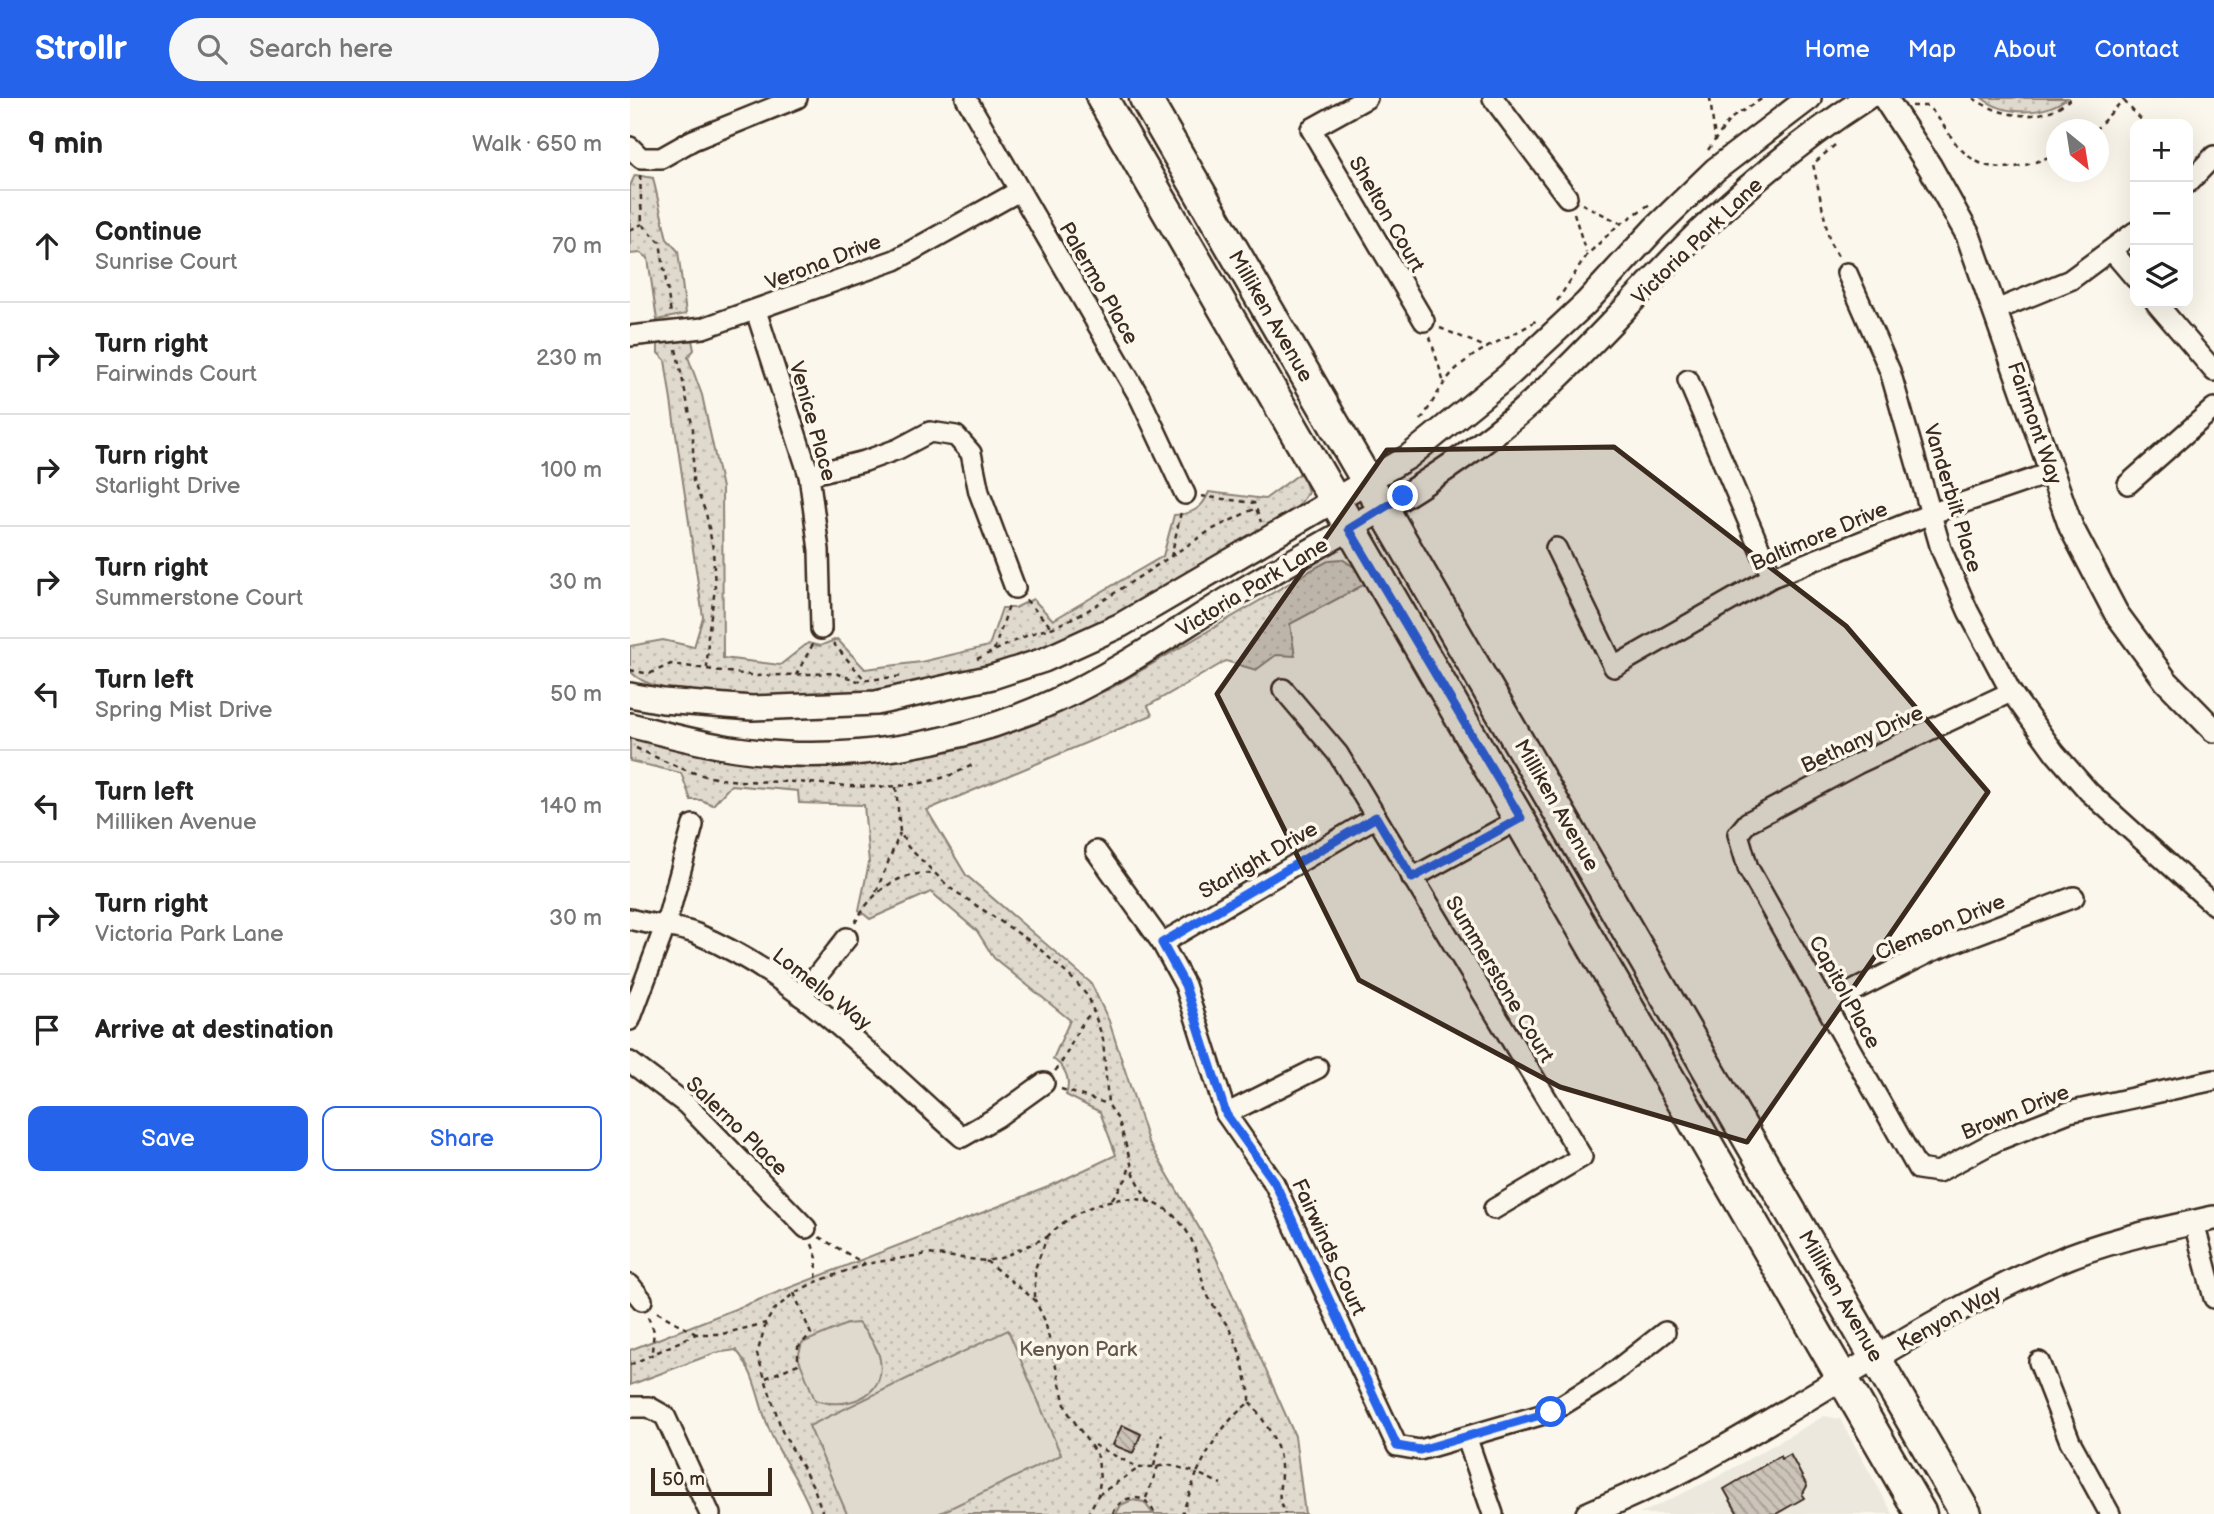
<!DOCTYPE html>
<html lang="en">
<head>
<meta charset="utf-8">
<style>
	body { margin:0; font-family:"Balsamiq Sans",sans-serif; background:#f6f6f6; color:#222 }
	.controls { position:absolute; right:21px; top:21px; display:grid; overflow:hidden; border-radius:14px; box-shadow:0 7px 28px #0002 }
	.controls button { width:63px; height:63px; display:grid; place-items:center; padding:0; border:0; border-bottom:2px solid #e0e0e0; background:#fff; color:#222; font:35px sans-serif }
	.compass { position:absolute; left:1416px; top:21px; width:63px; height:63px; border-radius:50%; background:#fff; box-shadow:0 7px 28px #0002; rotate:150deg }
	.scale { position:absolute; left:21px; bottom:18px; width:121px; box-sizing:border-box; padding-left:7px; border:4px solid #3b2a1e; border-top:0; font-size:19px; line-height:24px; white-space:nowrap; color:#3b2a1e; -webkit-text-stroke:5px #fbf7ec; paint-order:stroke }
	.stop { position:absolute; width:21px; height:21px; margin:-16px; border:5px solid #2563eb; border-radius:50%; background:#fff }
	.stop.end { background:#2563eb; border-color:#fff; box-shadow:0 2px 7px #0008 }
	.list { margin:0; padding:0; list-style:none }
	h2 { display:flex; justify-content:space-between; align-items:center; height:91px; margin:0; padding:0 28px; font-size:30px }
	h2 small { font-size:23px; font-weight:400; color:#767676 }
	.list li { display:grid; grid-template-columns:46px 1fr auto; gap:21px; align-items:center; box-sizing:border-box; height:112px; padding:0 28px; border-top:2px solid #e0e0e0 }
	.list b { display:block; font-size:26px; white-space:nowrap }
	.list p { margin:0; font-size:23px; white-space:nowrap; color:#767676 }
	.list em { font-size:23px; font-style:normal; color:#767676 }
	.actions { display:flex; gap:14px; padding:21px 28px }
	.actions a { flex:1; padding:16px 0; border:2px solid #2563eb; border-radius:14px; text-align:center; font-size:24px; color:#2563eb }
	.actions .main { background:#2563eb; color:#fff }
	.icon { flex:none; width:38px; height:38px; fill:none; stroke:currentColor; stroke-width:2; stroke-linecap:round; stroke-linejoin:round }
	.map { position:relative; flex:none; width:1584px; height:1416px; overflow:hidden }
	header { display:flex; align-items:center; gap:42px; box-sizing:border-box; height:98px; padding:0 35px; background:#2563eb; color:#fff }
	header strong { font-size:33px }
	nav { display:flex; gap:38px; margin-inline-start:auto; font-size:24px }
	.search { width:490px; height:63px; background:#f6f6f6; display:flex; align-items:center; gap:18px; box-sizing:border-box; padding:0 24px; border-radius:38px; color:#767676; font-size:26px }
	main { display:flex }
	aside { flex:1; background:#fff }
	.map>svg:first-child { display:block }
	.built { fill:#ede8dd }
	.green { fill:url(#green-dots); stroke:#8d8276; stroke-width:2 }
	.pitch { fill:#dfd9ce; stroke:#8d8276; stroke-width:2 }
	.building { fill:url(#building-back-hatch); stroke:#3b2a1e; stroke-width:2 }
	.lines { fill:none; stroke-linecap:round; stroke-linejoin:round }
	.minor-casing { stroke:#3b2a1e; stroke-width:24 }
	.tertiary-casing { stroke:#3b2a1e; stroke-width:28 }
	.primary-casing { stroke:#3b2a1e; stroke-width:35 }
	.path { stroke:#3b2a1e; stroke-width:2.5; stroke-dasharray:5 5; stroke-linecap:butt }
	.minor { stroke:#fbf7ec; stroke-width:19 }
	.tertiary { stroke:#fbf7ec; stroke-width:23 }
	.primary { stroke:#fbf7ec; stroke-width:30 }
	.route { stroke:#2563eb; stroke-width:9 }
	.marked { fill:#3b2a1e; fill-opacity:0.2; stroke:#3b2a1e; stroke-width:5; stroke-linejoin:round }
	.labels { text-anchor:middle; stroke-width:7; stroke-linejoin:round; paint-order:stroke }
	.street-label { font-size:21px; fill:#3b2a1e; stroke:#fbf7ec }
	.park-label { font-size:21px; fill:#64564a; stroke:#fbf7ec }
</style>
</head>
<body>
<header>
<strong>Strollr</strong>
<div class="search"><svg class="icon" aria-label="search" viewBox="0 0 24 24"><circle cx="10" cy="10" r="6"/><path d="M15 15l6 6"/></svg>Search here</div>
<nav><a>Home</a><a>Map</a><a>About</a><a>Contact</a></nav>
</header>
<main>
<aside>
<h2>9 min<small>Walk · 650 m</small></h2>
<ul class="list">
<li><svg class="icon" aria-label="ahead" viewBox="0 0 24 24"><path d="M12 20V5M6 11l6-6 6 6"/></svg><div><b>Continue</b><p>Sunrise Court</p></div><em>70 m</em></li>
<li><svg class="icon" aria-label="right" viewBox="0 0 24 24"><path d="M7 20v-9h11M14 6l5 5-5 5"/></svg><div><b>Turn right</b><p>Fairwinds Court</p></div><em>230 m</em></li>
<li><svg class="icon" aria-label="right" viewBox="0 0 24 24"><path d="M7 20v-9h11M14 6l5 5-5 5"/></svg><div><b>Turn right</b><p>Starlight Drive</p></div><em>100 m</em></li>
<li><svg class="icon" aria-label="right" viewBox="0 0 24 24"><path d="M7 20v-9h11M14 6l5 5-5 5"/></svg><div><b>Turn right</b><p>Summerstone Court</p></div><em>30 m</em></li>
<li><svg class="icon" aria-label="left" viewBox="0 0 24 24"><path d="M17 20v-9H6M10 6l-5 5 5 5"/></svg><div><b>Turn left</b><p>Spring Mist Drive</p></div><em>50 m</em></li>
<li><svg class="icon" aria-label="left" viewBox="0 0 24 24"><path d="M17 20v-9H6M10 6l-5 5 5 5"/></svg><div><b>Turn left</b><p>Milliken Avenue</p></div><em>140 m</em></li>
<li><svg class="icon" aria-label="right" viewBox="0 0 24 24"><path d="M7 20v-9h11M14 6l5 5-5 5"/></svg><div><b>Turn right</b><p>Victoria Park Lane</p></div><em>30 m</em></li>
<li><svg class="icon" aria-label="arrive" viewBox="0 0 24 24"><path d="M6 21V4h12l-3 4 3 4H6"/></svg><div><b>Arrive at destination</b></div></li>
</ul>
<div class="actions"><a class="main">Save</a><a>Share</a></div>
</aside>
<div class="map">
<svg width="1584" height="1416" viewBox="0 0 1584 1416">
	<defs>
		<pattern id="green-dots" width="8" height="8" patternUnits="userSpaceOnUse" patternTransform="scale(1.75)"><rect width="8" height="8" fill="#dfd9ce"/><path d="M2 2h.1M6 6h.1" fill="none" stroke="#c0bab0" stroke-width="1.8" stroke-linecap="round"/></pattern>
		<pattern id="building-back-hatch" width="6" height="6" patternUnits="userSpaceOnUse" patternTransform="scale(1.75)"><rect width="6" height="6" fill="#ccc4b9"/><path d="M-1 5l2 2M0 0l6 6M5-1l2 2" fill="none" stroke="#a79f96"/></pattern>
	</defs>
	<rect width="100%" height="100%" fill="#fbf7ec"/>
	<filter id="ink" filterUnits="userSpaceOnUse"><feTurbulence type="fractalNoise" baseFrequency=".0143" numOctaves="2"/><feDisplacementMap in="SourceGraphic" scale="14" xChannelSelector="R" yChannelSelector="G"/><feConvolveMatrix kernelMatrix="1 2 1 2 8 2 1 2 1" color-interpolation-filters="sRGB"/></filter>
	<g filter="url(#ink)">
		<polygon class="built" points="1194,1318 1210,1321 1263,1416 1009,1416 1091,1377"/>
		<g class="green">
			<path d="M1352,0H1437C1414,18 1375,18 1352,0Z"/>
			<polygon points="5,77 23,80 37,141 48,153 56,216 27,222 18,160 11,155 0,156 0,88"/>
			<path d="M62,242L64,252L58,259L72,297L92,390L93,560L150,567L178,545L190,548L207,541L235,571L291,564L359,548L372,510H385L403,501L423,522L533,458L544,417C562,416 572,411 579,394L635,401L672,374L678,394L668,409C606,445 540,490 476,521C357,580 222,610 90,596C62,593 20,595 0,573V548L33,542L64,549L73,519L35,262L28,255V246Z"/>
			<path d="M712,461L730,473L737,485L660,526L665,558L646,557L626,572L596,563L518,608L522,617L297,712L336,777L461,885L479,923L518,1043L584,1155L665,1338L675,1416H182C173,1388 154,1365 142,1338C128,1309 128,1277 106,1252L85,1255L0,1287V1252L418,1089L486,1057L470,1014L436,997C441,982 436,970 423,961L440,922L364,860L347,833L301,794L240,821L229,812L239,765L234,707L169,705L168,693L101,687L83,707L71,702H61L51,675L0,663V641L8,640L62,654L348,643L394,629L481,590L685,470L700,462Z"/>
		</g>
		<g class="pitch">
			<path d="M228,1225C237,1235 248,1248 250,1262C257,1300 213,1312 185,1302L168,1259L172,1245L217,1226Z"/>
			<polygon points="378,1232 431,1357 308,1416 217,1416 179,1328"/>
			<polygon points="502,1402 514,1404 523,1416 486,1416 491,1407"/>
		</g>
		<g class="building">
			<polygon points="492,1327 511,1336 503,1355 483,1347"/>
			<polygon points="1160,1356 1177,1388 1172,1397 1174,1400 1146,1416 1108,1416 1094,1391 1150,1358 1151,1361"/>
		</g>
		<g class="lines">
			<defs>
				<g id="minor">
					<polyline points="336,0 510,300 555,396"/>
					<polyline points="737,0 681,31 794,223"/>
					<polyline points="863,0 937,99"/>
					<polyline points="0,49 11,60 31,60 63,42 167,0"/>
					<polyline points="1558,85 1584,58"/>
					<polyline points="1482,153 1505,180"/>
					<polyline points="1217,175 1260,273 1311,451 1338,513 1381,594 1425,655 1459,694 1584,807"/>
					<polyline points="1526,205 1584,273"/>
					<polyline points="1366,212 1440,182 1505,134"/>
					<polyline points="126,213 179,377 189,452 191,531"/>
					<polyline points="0,238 73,230 265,162 389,93"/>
					<polyline points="1058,282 1142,479"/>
					<polyline points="179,377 235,363 268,351 300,334 326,338 341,355 349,394 385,490"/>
					<polyline points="1498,386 1584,310"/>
					<polyline points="926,450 984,569 1142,479 1303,415 1423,374"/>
					<polyline points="653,591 708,656 952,1059 864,1111"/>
					<polyline points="1381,594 1227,666 1118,724 1108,736 1118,770 1288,1071 1308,1074 1366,1043 1439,1014 1584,982"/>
					<polyline points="466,753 532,845 555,887 596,1016 644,1085 767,1348 790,1352 921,1314 979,1278 1035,1234"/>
					<polyline points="782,780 891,720"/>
					<path d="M0,821C23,828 44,827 67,836C167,877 252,969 332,1039L367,1019L414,985"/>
					<polyline points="532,845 746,719"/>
					<polyline points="171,898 217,840"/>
					<polyline points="1197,906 1302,853 1444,799"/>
					<polyline points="0,922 36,826 63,727"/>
					<polyline points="0,964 56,1006 176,1130"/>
					<polyline points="596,1016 688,970"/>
					<polyline points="1564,1125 1584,1200"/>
					<polyline points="0,1187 12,1202"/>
					<polyline points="1409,1264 1440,1343 1480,1416"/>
					<polyline points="0,1309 19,1309 35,1318 80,1416"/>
					<polyline points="837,1341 863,1416"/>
				</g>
				<g id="tertiary">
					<polyline points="1255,0 1300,69 1338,137 1441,429 1486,515 1536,583 1584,632"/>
					<polyline points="0,597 33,603 122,610 246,605 362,579 414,562 491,527 778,359 879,277 956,205 1025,130 1085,72 1179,0"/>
					<path d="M0,627C35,636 71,646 107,651C212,667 331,647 427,602C498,569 561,522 628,483C722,429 821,377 902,304C960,251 1011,192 1066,137C1118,87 1175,39 1236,0"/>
					<path d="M958,1416C1004,1396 1049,1376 1092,1351C1202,1289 1309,1214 1426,1164C1477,1142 1530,1132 1584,1120"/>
				</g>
				<g id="primary">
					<polyline points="472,0 1291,1416"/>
					<polyline points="515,0 1336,1416"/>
				</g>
			</defs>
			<use href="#minor" class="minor-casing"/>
			<use href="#tertiary" class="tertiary-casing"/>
			<use href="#primary" class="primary-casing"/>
			<g class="path">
				<polyline points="1080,0 1085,41"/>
				<path d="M1343,0C1372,20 1413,26 1441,0"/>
				<polyline points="1494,3 1515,26"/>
				<path d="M1282,8H1297C1309,18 1317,34 1327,47C1356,81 1391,71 1426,56"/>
				<polyline points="1465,32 1495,0"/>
				<polyline points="1205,47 1183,66 1200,145 1209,160"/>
				<polyline points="1078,52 1100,21 1133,0"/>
				<polyline points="10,77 12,126 30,144 41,216"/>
				<polyline points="952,106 990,125"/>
				<polyline points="944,115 956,155"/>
				<polyline points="0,132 12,126"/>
				<polyline points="927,203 957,157 986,129 1020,106"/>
				<polyline points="810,230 858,250"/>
				<polyline points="800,239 814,285"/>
				<polyline points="46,251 63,331 63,383 76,415 83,451 85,491 78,537 77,570"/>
				<path d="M791,322C803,305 810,288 824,273C847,250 881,240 907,222"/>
				<polyline points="571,398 624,405 626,410"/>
				<polyline points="541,459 551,414"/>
				<polyline points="396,502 422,530"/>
				<polyline points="203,545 235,582"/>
				<polyline points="364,552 380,505"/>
				<polyline points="347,561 400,536 424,529 457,513 581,432 626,410 631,424"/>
				<polyline points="0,572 19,576 41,566 127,578 205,575 228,583 274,578"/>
				<polyline points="166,577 183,546"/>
				<path d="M6,650C30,661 53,673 80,679C107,685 137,683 165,684C226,688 286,698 342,667"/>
				<polyline points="266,689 270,734 278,749 320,790 403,845 446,884 459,900 473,941 478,1006 489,1023 504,1076 519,1105"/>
				<polyline points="246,794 270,735"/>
				<path d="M225,825C240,796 268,772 303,776"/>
				<path d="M425,973C441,955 445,927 464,913"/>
				<polyline points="431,991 478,1006"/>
				<polyline points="482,1101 496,1081 500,1067"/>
				<polyline points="189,1139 235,1166"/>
				<path d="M417,1139C455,1100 525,1078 559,1137C569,1155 569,1175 576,1194C583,1210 597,1224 604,1240C612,1257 615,1279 620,1297V1304C594,1324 581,1346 567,1375L591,1386"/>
				<polyline points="182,1146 187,1160 186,1184"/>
				<polyline points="356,1163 405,1202 415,1223 436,1311 468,1359 470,1383 468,1397 458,1416"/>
				<polyline points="27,1214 66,1236"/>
				<polyline points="18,1219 24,1233 22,1253"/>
				<polyline points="0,1267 66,1236 92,1236 136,1225"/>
				<polyline points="136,1280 168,1266 168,1249 181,1236 164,1195"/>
				<path d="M620,1304C635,1324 649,1343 651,1368C652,1387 645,1398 655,1416"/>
				<polyline points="464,1347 509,1370 541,1367 567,1375 552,1416"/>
				<polyline points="524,1368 532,1336"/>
				<polyline points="468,1397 509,1370"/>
				<polyline points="516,1400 528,1368"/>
				<polyline points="193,1416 184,1390 152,1333 127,1256 136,1225 144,1212 164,1195 186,1184 235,1166 298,1156 356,1163 371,1160 417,1139 405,1171 405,1202"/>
				<path d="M483,1416C489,1401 501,1397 515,1402L526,1416"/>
			</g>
			<use href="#minor" class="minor"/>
			<use href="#tertiary" class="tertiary"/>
			<use href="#primary" class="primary"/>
		</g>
	</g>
	<g class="lines" filter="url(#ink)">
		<polyline class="route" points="773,398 719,431 891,720 782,780 746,719 532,845 555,887 596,1016 645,1085 767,1348 790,1352 921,1314"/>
	</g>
	<path class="marked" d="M984,349L1216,528L1358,694L1117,1044L930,989L729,882L587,596L757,352Z"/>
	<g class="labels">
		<g class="street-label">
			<text transform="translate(757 116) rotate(60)" y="7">Shelton Court</text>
			<text transform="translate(1067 143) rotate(-44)" y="7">Victoria Park Lane</text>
			<text transform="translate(193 164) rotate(-21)" y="7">Verona Drive</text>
			<text transform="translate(469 185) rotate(60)" y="7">Palermo Place</text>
			<text transform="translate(641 218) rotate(60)" y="7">Milliken Avenue</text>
			<text transform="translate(183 323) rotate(74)" y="7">Venice Place</text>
			<text transform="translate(1405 325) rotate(71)" y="7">Fairmont Way</text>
			<text transform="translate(1323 400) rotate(73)" y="7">Vanderbilt Place</text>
			<text transform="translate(1189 438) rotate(-23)" y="7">Baltimore Drive</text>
			<text transform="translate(622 489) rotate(-31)" y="7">Victoria Park Lane</text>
			<text transform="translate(1232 641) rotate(-25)" y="7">Bethany Drive</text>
			<text transform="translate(927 707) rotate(60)" y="7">Milliken Avenue</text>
			<text transform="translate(628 762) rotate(-30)" y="7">Starlight Drive</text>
			<text transform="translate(1310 829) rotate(-23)" y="7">Clemson Drive</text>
			<text transform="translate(870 881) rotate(59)" y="7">Summerstone Court</text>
			<text transform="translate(192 891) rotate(38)" y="7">Lomello Way</text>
			<text transform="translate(1215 894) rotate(61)" y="7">Capitol Place</text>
			<text transform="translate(1385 1014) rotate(-22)" y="7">Brown Drive</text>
			<text transform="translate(107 1028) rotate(44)" y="7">Salerno Place</text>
			<text transform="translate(699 1149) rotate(65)" y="7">Fairwinds Court</text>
			<text transform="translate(1211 1198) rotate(60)" y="7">Milliken Avenue</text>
			<text transform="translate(1319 1220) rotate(-29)" y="7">Kenyon Way</text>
		</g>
		<g class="park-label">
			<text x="448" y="1258">Kenyon Park</text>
		</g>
	</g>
</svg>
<div class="controls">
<button>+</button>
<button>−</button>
<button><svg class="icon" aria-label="layers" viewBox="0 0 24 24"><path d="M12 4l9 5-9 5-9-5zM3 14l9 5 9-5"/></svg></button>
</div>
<svg class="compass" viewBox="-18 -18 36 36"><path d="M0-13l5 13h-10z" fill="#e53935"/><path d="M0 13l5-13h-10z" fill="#767676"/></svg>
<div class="scale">50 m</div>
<div class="stop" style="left:921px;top:1314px"></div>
<div class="stop end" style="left:773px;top:398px"></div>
</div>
</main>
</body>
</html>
